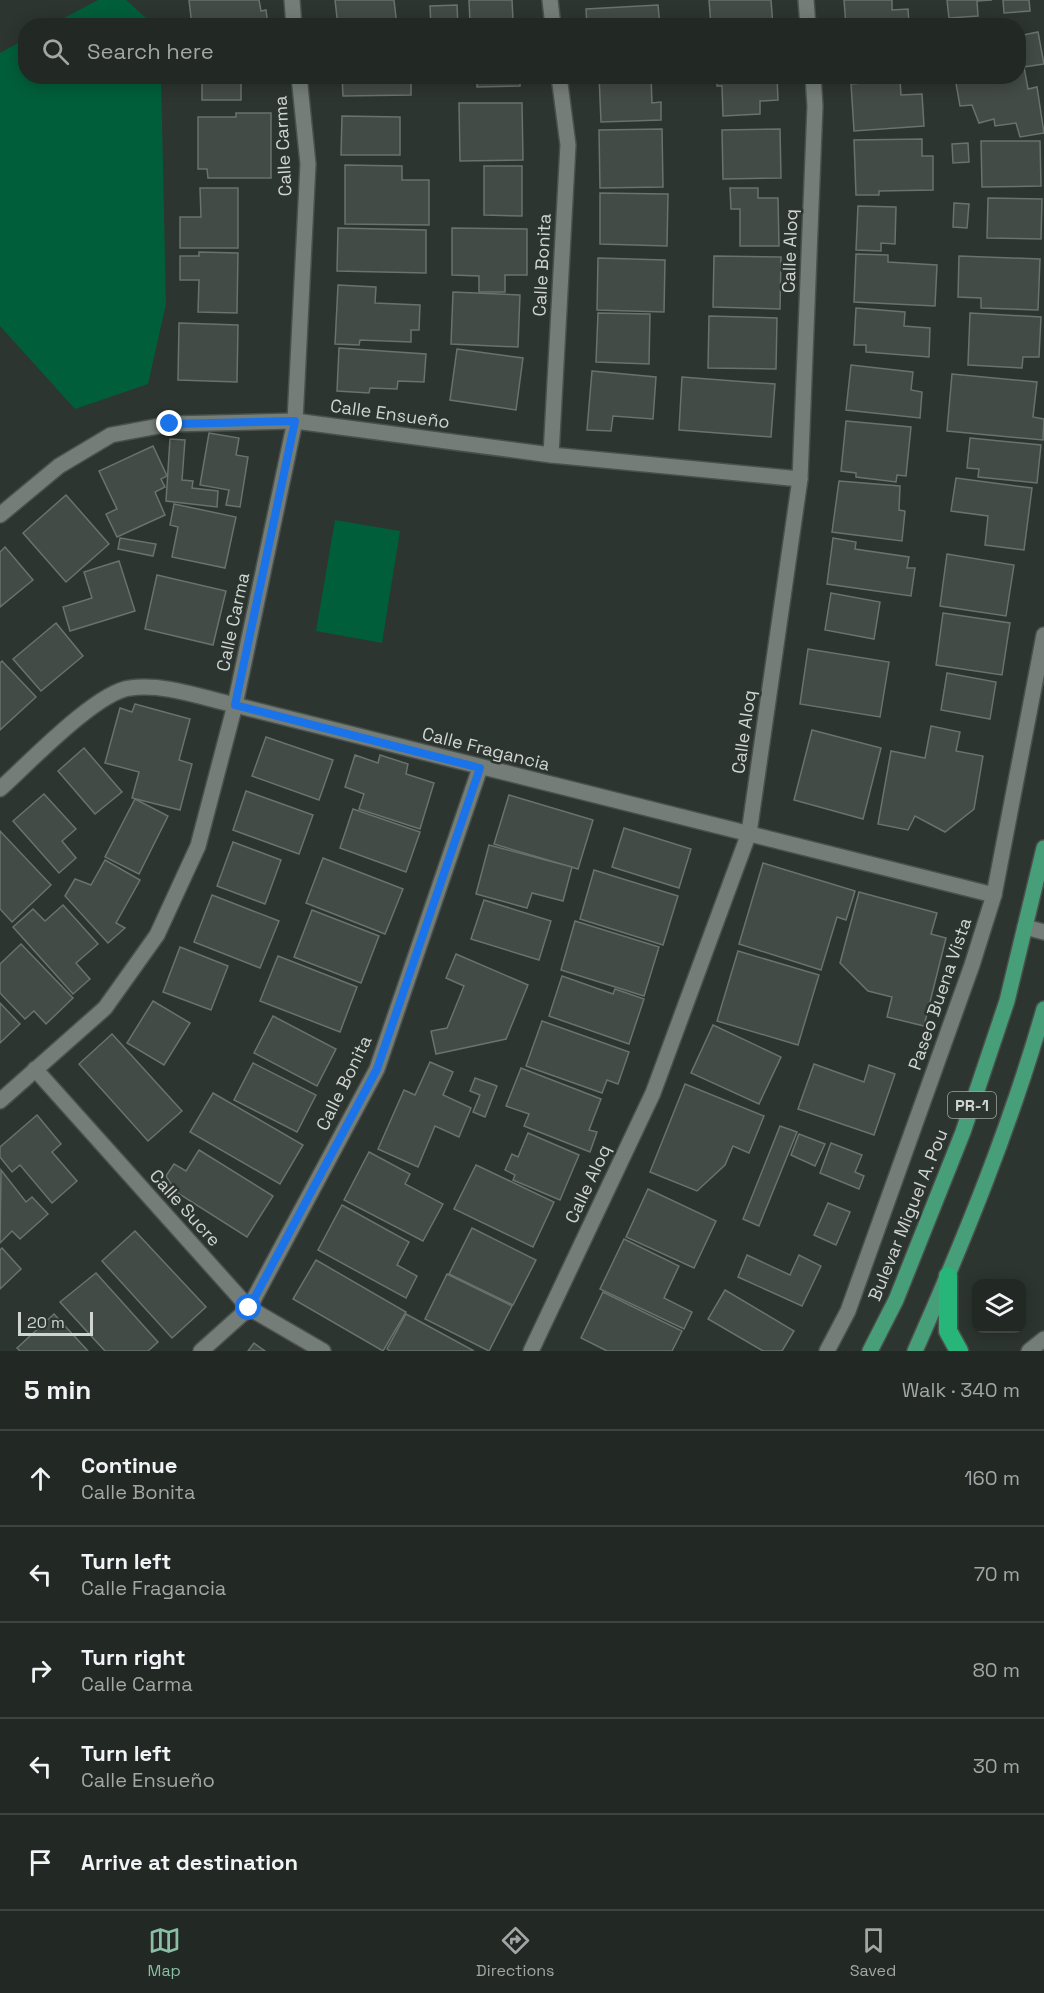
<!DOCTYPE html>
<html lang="en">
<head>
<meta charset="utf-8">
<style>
	body { margin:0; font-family:"Space Grotesk",sans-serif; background:#2e3431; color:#f1f3f6 }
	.controls { position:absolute; right:18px; bottom:18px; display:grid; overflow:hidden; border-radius:12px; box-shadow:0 3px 15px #0003 }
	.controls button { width:54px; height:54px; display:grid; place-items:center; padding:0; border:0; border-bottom:2px solid #3f4441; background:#222824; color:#f1f3f6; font:30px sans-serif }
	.scale { position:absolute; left:18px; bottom:15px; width:75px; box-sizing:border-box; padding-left:6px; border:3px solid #d1d5d2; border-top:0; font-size:16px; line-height:21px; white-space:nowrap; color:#d1d5d2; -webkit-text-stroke:4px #2d3530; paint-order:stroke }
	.stop { position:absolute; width:18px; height:18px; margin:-14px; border:4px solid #1a73e8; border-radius:50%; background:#fff }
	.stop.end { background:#1a73e8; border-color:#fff; box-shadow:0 2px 6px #0008 }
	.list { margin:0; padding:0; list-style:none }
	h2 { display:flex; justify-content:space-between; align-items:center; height:78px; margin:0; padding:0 24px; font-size:26px }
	h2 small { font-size:20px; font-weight:400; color:#a2a6a6 }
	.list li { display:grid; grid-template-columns:39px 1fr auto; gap:18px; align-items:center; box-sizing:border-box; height:96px; padding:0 24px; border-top:2px solid #3f4441 }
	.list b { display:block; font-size:22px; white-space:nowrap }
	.list p { margin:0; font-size:20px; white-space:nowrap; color:#a2a6a6 }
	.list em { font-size:20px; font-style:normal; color:#a2a6a6 }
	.icon { flex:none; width:33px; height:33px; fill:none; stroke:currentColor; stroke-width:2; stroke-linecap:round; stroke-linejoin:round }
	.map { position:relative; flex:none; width:1044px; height:1351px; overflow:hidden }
	.search { position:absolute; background:#222824; box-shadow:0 3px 15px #0003; left:18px; right:18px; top:18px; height:66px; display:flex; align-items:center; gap:15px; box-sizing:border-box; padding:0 21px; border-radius:24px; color:#a2a6a6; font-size:22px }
	.sheet { height:558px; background:#222824 }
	nav { display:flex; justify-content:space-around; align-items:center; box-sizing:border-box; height:84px; border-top:2px solid #3f4441; background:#222824; font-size:16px; color:#a2a6a6 }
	nav a { display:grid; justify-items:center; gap:3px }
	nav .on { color:#8abfa5 }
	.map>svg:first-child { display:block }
	.green { fill:#005e3a }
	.building { fill:#434b46; stroke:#69726d; stroke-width:1.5 }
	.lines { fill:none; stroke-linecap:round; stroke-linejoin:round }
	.street-casing { stroke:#4a504c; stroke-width:18 }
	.primary-casing { stroke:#4a504c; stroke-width:18 }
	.highway-casing { stroke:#4a504c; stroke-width:21 }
	.street { stroke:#747d78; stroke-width:15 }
	.primary { stroke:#469f79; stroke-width:15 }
	.highway { stroke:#28b579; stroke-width:18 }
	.route { stroke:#1a73e8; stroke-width:8 }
	.labels { text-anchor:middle; stroke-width:5; stroke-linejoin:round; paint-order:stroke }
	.shield { fill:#2d3530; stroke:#a0a5a1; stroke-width:1.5 }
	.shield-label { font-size:16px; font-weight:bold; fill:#d1d5d2 }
	.street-label { font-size:18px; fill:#d1d5d2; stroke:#2d3530 }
</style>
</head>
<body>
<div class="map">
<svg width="1044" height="1351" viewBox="0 0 1044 1351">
	<rect width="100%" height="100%" fill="#2d3530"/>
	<g class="green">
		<polygon points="98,0 126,0 154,25 51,25"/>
		<polygon points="25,39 26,76 161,77 166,304 148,384 75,409 0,326 0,53"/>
		<polygon points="335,520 400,531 382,643 316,631"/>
	</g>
	<g class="building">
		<polygon points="189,0 259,0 261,11 266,10 268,26 192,26"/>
		<polygon points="335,0 394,0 397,26 338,26"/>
		<polygon points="469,0 512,0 513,20 470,22"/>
		<polygon points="709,0 771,0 773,26 711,26"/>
		<polygon points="844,0 892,0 892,10 908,9 909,24 846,26"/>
		<polygon points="947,0 992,0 977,1 978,16 949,18"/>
		<polygon points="1003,0 1029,0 1030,11 1004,13"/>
		<polygon points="457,5 458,26 431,26 430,6"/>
		<polygon points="658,5 660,26 587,26 586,9"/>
		<polygon points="1038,32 1044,64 1024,67 1028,89 1037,87 1044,133 1020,137 1016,123 995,126 994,119 979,123 972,105 960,106 955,78 1018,76 1018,36"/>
		<rect x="202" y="76" width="39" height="24"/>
		<polygon points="342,76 411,76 411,95 343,96"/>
		<polygon points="477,76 520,76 520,86 477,87"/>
		<polygon points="599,76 651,76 652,103 661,102 661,120 601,122"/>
		<polygon points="717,76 777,76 778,100 760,101 760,114 723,116 722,86 717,86"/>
		<polygon points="853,76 930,76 930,79 854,83"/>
		<polygon points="900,80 901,95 922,94 924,126 854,131 851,84"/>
		<polygon points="459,103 522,103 523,160 460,161"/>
		<polygon points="236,113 271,113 271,178 208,178 207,169 198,169 198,117 236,117"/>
		<polygon points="342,116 400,117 400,155 341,155"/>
		<polygon points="662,129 663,187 600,188 599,130"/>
		<polygon points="780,129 781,178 723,179 722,130"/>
		<polygon points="922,139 922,156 933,156 933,190 879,191 879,195 856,195 854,140"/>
		<polygon points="981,141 1040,141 1041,186 982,187"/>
		<polygon points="968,143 969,162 953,163 952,144"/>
		<polygon points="345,165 402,166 402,180 429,180 429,225 345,224"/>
		<polygon points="484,166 522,166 522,216 484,215"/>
		<polygon points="200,188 238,188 238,248 180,248 180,217 201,217"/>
		<polygon points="730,188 758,188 758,198 778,198 779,246 740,246 740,209 731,209"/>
		<polygon points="600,193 668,194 667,246 600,244"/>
		<polygon points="988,198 1042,199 1041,239 987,238"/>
		<polygon points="954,203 969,204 967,228 953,227"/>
		<polygon points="858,206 896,207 895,244 881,243 881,251 856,250"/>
		<polygon points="338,228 426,230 426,273 337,271"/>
		<polygon points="452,228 527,229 527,275 505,275 505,292 479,292 479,276 452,275"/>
		<polygon points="199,252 238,253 237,313 198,312 199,280 180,280 180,256 199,256"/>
		<polygon points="856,254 888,255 888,262 937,265 935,306 854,302"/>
		<polygon points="714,256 781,257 780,309 713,307"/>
		<polygon points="959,256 1040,259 1038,310 981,308 981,298 958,297"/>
		<polygon points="598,258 665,260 664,312 597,310"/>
		<polygon points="338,285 376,287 375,303 420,305 419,330 411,330 411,342 360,340 359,345 335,344"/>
		<polygon points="453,292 520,295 518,347 451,344"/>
		<polygon points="856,308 905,312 904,326 930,328 929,357 866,352 866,345 854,345"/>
		<polygon points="598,313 650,314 649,364 596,362"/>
		<polygon points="970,313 1041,317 1039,357 1023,357 1022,368 968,365"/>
		<polygon points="709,316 777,318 776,369 708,368"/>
		<polygon points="179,323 238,325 237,382 178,380"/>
		<polygon points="339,348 426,354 424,382 398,381 397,389 370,388 369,393 337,391"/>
		<polygon points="457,349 523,358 516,410 450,400"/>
		<polygon points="851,365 913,372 911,390 922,392 920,418 846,410"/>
		<polygon points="592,371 656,377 653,419 613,416 611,431 587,430"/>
		<polygon points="952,374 1037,382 1033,417 1044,419 1043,440 947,431"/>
		<polygon points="682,377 775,384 771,437 679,430"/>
		<polygon points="846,421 911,427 906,476 897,475 896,482 856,477 856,473 841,471"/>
		<polygon points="209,433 239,438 236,455 248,457 240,507 226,505 229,490 200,485"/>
		<polygon points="970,438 1041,445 1037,483 978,477 979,469 967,468"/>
		<polygon points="170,439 185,440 182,480 193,481 192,488 218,491 217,507 166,501"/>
		<polygon points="153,446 167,476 161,479 165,487 155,492 165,515 117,537 106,514 117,509 99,471"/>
		<polygon points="956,478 1032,488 1024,550 985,545 988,516 951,511"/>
		<polygon points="839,481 900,486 899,510 905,511 902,541 832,532"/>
		<polygon points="66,495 109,544 66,582 23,533"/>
		<polygon points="174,504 236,517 225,568 172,557 178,527 170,525"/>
		<polygon points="120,538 156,544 153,556 118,549"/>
		<polygon points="833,538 856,542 855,549 909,557 907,568 915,568 911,596 827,584"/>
		<polygon points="5,547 33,580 0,607 0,552"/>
		<polygon points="947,554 1014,565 1006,616 940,606"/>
		<polygon points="119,561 135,611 70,631 63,607 92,598 84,572"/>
		<polygon points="157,575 226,591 213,645 145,629"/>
		<polygon points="831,593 880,602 874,639 825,630"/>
		<polygon points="943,613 1010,623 1002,675 936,665"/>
		<polygon points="56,623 83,656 41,691 13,659"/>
		<polygon points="808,649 889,662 880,717 800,704"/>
		<polygon points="2,661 36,697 0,730 0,663"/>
		<polygon points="947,673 996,682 990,719 941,710"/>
		<polygon points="135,704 190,719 179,760 192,764 180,810 132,798 139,772 105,763 120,708 132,712"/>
		<polygon points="931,726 960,732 956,751 983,756 974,809 945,832 915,816 908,830 878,824 891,751 925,758"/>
		<polygon points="812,730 881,748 863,819 794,800"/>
		<polygon points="266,737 333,760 319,800 252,776"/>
		<polygon points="84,748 122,792 95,814 58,771"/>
		<polygon points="355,755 378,763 380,755 408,764 406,774 434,783 420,829 359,809 364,794 345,787"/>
		<polygon points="246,791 313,815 299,854 233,830"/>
		<polygon points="44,794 76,829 62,841 76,858 59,873 13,821"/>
		<polygon points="509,795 593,820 578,869 494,844"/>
		<polygon points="135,799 168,816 139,874 105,857"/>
		<polygon points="353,809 420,832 406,872 340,848"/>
		<polygon points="624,828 691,849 679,888 612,867"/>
		<polygon points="0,831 51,885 12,922 0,909"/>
		<polygon points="233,842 281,860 265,904 217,886"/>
		<polygon points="489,845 572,867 563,901 532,893 527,908 476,894"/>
		<polygon points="323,858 403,889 385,934 306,903"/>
		<polygon points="105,860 140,880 116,923 125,928 108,943 65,896 75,879 91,885"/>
		<polygon points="763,863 855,891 846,920 837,917 821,970 739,944"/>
		<polygon points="594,870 678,896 663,945 580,919"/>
		<polygon points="859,892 937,913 931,934 946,938 924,1026 887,1017 892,997 868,991 840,963"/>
		<polygon points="212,895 279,921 260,968 194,942"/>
		<polygon points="484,900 551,921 539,960 471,939"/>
		<polygon points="63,905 98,944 76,963 90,979 73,994 13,927 33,909 45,921"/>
		<polygon points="312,910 379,936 361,983 294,957"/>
		<polygon points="575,921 659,947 644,996 561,970"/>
		<polygon points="21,944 73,998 46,1024 34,1011 25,1019 0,993 0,964"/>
		<polygon points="180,947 228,966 211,1010 163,992"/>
		<polygon points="738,951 819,975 798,1045 717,1021"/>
		<polygon points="456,954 528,985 506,1039 436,1054 431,1031 447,1028 464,986 446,978"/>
		<polygon points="278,956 357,987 340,1032 260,1001"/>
		<polygon points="562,976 613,994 615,989 644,999 629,1044 549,1016"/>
		<polygon points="153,1001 190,1023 164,1065 127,1043"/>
		<polygon points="0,1003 20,1024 0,1043"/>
		<polygon points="273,1016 336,1049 317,1086 254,1053"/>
		<polygon points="542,1021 629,1052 618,1084 607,1080 602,1093 526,1066"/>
		<polygon points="713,1025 781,1057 759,1104 691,1073"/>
		<polygon points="112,1034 182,1111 148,1141 79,1064"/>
		<polygon points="430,1062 453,1072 443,1095 471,1108 459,1137 435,1126 418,1167 378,1149 404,1090 415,1095"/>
		<polygon points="253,1063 316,1095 297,1132 234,1100"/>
		<polygon points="814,1064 864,1082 869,1065 895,1074 874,1135 798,1109"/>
		<polygon points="521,1068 601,1099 589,1130 597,1132 590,1152 524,1126 529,1114 506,1106"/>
		<polygon points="475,1078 497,1086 485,1117 473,1112 480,1095 470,1091"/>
		<polygon points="685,1084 764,1116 749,1153 733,1146 725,1165 697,1191 650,1172"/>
		<polygon points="213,1093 303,1145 280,1184 190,1132"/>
		<polygon points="37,1115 61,1144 52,1152 77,1181 52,1203 20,1165 12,1172 0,1157 0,1147"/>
		<polygon points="780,1126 797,1132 759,1226 743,1219"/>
		<polygon points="528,1133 579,1155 560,1200 513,1180 515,1175 505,1170 512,1154 518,1157"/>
		<polygon points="799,1134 825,1144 815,1166 791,1155"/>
		<polygon points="831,1143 862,1155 855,1172 864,1176 859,1189 820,1173"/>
		<polygon points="199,1150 273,1196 247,1237 176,1192 166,1176 174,1164 186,1171"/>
		<polygon points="369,1152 410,1174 405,1184 443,1204 423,1241 344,1200"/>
		<polygon points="476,1165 554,1202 533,1247 454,1209"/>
		<polygon points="1,1170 26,1202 32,1197 48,1214 20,1239 12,1231 0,1243"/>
		<polygon points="648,1189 716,1221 694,1268 626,1237"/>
		<polygon points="828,1203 850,1212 836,1245 814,1235"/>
		<polygon points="342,1205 409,1242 397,1265 417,1276 406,1298 318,1250"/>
		<polygon points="472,1228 536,1260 513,1305 449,1274"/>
		<polygon points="135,1231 206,1307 172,1338 102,1261"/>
		<polygon points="624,1239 679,1266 664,1298 692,1312 684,1329 600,1289"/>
		<polygon points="2,1248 21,1269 0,1289 0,1250"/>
		<polygon points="747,1255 790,1275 799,1255 821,1266 802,1306 738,1277"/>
		<polygon points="316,1260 406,1312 383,1351 293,1299"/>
		<polygon points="96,1273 158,1342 148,1351 105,1351 60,1302"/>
		<polygon points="447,1274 512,1306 489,1351 425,1319"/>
		<polygon points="725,1290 794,1331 782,1351 763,1351 708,1319"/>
		<polygon points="603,1292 682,1331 672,1351 607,1351 581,1338"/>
		<polygon points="54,1314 88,1351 20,1351 17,1348"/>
		<polygon points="406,1314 474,1351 390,1351 387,1349"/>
		<polygon points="254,1343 265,1351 248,1351"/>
	</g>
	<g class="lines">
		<defs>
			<g id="street">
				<polyline points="292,0 294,26"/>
				<polyline points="550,0 553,26"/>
				<polyline points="806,0 808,26"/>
				<polyline points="551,455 568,145 559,76"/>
				<polyline points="0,515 59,466 111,435 170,424 295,421 551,455 800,479"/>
				<path d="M0,789C28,764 96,692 130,688C164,683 203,698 235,705L994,895"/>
				<polyline points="1025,927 1044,932"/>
				<polyline points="35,1069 249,1308 323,1351"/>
				<polyline points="0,1101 105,1008 157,935 198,846 235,705 295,421 308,164 299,76"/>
				<polyline points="201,1351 249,1308 377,1069 480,768"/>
				<polyline points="531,1351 653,1093 749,833 800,479 815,106 813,76"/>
				<polyline points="827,1351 848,1311 972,965 994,895 1044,635"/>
				<polyline points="1029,1351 1044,1339"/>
			</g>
			<g id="primary">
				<polyline points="870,1351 896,1300 963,1132 1007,1001 1044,848"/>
				<path d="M915,1351C964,1240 1011,1125 1044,1009"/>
			</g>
			<polyline id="highway" points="948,1276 948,1331 959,1351"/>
		</defs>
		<use href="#street" class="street-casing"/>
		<use href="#primary" class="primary-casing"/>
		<use href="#highway" class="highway-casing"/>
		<use href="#street" class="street"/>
		<use href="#primary" class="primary"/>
		<use href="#highway" class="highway"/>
	</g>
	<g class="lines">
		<polyline class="route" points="170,424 295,421 235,705 480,768 377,1069 249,1308"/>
	</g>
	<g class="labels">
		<rect class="shield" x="948" y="1092" width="48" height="26" rx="4.5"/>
		<g class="shield-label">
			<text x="972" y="1111">PR-1</text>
		</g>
		<g class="street-label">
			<text transform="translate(283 146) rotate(-93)" y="6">Calle Carma</text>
			<text transform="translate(790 251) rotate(-88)" y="6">Calle Aloq</text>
			<text transform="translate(542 265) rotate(-87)" y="6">Calle Bonita</text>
			<text transform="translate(390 414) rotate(8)" y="6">Calle Ensueño</text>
			<text transform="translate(233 622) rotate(-78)" y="6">Calle Carma</text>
			<text transform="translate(744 732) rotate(-82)" y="6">Calle Aloq</text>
			<text transform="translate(486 749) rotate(14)" y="6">Calle Fragancia</text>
			<text transform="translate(940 994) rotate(-71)" y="6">Paseo Buena Vista</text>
			<text transform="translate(344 1083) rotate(-64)" y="6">Calle Bonita</text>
			<text transform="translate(588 1184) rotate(-65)" y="6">Calle Aloq</text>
			<text transform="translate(185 1208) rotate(48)" y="6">Calle Sucre</text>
			<text transform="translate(908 1215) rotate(-68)" y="6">Bulevar Miguel A. Pou</text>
		</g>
	</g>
</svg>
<div class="controls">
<button><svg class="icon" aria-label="layers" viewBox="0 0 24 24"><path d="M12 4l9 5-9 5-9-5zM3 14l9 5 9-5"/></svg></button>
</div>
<div class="scale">20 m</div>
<div class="stop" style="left:249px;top:1308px"></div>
<div class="stop end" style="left:170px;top:424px"></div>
<div class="search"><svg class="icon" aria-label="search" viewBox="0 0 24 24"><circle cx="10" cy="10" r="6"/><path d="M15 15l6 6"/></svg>Search here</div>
</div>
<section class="sheet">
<h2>5 min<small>Walk · 340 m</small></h2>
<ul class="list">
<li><svg class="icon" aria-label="ahead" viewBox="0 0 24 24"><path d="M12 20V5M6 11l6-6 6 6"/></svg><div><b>Continue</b><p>Calle Bonita</p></div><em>160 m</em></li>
<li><svg class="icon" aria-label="left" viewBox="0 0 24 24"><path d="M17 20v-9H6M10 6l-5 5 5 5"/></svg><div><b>Turn left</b><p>Calle Fragancia</p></div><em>70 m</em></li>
<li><svg class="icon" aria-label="right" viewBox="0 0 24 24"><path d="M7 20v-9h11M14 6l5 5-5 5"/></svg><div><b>Turn right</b><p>Calle Carma</p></div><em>80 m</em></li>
<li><svg class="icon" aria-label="left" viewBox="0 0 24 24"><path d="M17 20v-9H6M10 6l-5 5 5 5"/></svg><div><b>Turn left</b><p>Calle Ensueño</p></div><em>30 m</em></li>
<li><svg class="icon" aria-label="arrive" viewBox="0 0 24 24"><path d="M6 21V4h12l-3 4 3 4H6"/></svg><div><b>Arrive at destination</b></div></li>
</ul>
</section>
<nav>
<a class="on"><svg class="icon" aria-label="map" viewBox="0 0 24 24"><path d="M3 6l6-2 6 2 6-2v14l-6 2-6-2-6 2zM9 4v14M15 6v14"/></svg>Map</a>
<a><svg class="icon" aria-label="directions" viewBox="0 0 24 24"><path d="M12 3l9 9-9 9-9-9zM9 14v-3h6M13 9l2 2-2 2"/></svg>Directions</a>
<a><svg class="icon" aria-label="saved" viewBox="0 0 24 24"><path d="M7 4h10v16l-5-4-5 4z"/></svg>Saved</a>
</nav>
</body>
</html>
